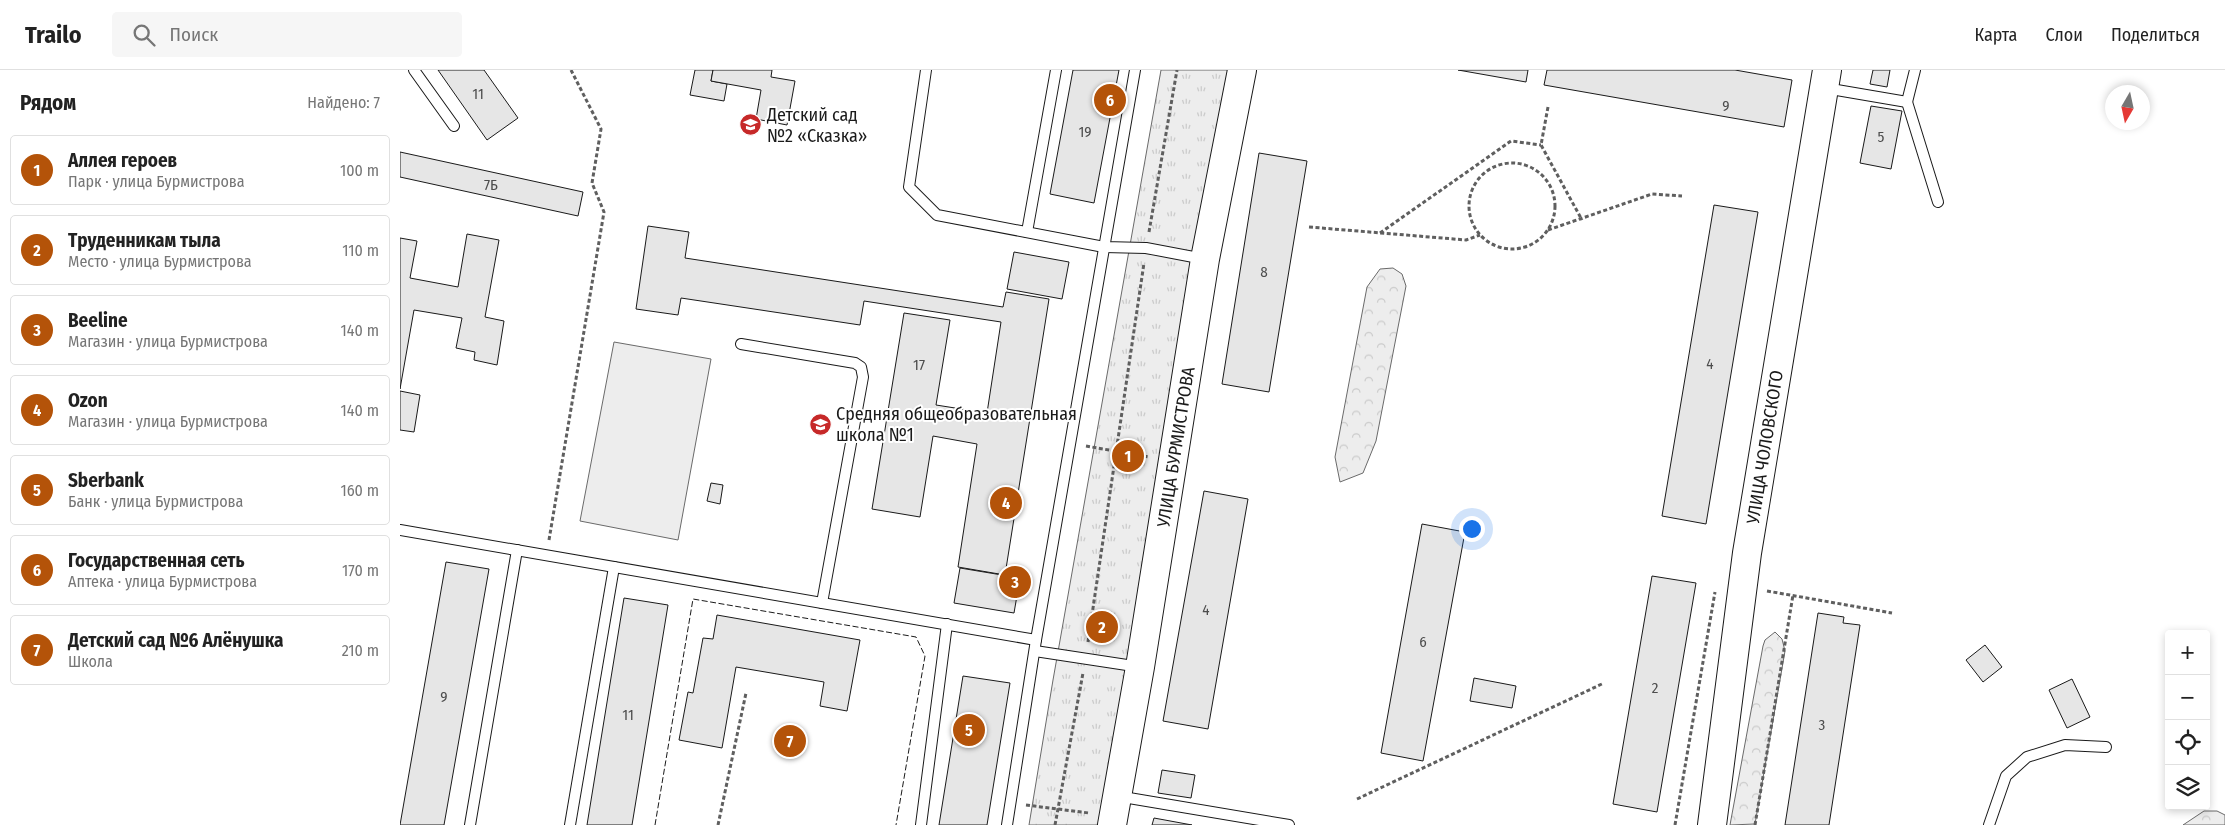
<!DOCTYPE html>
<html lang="ru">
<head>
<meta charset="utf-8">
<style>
	body { margin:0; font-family:"Fira Sans Condensed",sans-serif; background:#f6f6f6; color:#222 }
	.controls { position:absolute; right:15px; bottom:15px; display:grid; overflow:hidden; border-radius:5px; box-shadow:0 2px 8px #0003 }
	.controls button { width:45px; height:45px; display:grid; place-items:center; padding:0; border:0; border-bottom:1px solid #e0e0e0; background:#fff; color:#222; font:25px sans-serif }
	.compass { position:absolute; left:1705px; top:15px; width:45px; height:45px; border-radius:50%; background:#fff; box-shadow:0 2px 8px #0003; rotate:189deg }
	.you { position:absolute; left:1071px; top:458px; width:18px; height:18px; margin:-12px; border:4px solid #fff; border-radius:50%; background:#1a73e8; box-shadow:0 0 0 8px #1a73e833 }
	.badge { display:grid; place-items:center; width:32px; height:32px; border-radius:50%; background:#b45309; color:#fff; font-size:16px; font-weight:700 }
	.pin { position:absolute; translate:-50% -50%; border:2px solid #fff; box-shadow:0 1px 5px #0006 }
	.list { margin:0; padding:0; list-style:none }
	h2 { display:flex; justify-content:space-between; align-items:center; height:65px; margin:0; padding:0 20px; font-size:21px }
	h2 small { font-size:16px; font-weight:400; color:#767676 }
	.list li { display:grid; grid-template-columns:32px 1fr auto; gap:15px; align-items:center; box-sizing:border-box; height:70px; margin:0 10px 10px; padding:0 10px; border:1px solid #e0e0e0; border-radius:5px }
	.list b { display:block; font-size:19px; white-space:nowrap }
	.list p { margin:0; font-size:16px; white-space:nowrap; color:#767676 }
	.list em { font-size:16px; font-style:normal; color:#767676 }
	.icon { flex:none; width:28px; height:28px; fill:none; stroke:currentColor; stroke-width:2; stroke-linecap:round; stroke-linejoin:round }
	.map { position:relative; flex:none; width:1825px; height:755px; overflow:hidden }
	header { display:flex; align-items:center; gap:30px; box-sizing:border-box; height:70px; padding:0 25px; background:#fff; border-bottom:1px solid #e0e0e0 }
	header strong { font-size:24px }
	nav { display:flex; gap:28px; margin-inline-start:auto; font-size:18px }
	.search { width:350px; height:45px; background:#f6f6f6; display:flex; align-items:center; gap:12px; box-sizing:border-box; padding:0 18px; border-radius:5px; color:#767676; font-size:19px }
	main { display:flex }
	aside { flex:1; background:#fff }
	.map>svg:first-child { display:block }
	.forest { fill:url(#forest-crowns); stroke:#6a6a6a }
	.park { fill:url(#park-tufts); stroke:#6a6a6a }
	.pitch { fill:#ededed; stroke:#6a6a6a }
	.building { fill:#e6e6e6; stroke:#1a1a1a }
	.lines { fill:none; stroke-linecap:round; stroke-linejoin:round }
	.lane-casing { stroke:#1a1a1a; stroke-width:12 }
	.secondary-casing { stroke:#1a1a1a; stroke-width:30 }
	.path { stroke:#5f5f5f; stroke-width:3; stroke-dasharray:4 2.5; stroke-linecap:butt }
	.lane { stroke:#fff; stroke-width:10 }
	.secondary { stroke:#fff; stroke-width:28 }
	.fence { stroke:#1a1a1a; stroke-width:1; stroke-dasharray:6 2.5; stroke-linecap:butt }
	.labels { text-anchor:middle; stroke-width:4; stroke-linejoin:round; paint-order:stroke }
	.number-label { font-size:15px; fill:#4d4d4d }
	.poi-label { font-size:18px; fill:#1a1a1a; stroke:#fff; text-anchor:start }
	.street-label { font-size:18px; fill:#1a1a1a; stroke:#fff }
</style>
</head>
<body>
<header>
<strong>Trailo</strong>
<div class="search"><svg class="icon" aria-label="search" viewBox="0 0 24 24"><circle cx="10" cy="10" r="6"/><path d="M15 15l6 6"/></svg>Поиск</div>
<nav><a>Карта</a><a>Слои</a><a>Поделиться</a></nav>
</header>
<main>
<aside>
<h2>Рядом<small>Найдено: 7</small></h2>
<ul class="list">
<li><span class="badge">1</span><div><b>Аллея героев</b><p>Парк · улица Бурмистрова</p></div><em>100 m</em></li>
<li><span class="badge">2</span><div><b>Труденникам тыла</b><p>Место · улица Бурмистрова</p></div><em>110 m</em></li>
<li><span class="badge">3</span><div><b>Beeline</b><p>Магазин · улица Бурмистрова</p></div><em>140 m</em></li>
<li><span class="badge">4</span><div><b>Ozon</b><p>Магазин · улица Бурмистрова</p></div><em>140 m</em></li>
<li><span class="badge">5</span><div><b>Sberbank</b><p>Банк · улица Бурмистрова</p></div><em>160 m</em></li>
<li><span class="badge">6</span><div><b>Государственная сеть</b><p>Аптека · улица Бурмистрова</p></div><em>170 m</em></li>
<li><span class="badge">7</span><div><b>Детский сад №6 Алёнушка</b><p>Школа</p></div><em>210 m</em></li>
</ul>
</aside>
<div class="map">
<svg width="1825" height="755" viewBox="0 0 1825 755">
	<defs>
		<pattern id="forest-crowns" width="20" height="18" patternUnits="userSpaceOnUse" patternTransform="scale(1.25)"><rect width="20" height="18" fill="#ededed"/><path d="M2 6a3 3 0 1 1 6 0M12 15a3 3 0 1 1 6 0" fill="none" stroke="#cbcbcb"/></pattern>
		<pattern id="park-tufts" width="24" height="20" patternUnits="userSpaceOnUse" patternTransform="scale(1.25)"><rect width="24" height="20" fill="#ededed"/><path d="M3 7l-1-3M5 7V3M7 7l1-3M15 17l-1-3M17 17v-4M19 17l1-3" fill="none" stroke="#cbcbcb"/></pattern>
	</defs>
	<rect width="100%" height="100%" fill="#fff"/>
	<g class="forest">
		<polygon points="993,198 1002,204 1006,216 976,371 963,403 940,412 935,387 967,217 980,199"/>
		<polygon points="1375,562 1382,569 1385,581 1355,754 1330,755 1363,576 1365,570"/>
		<polygon points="1804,741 1817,741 1825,745 1825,755 1783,755"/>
	</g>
	<polygon class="park" points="761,0 829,0 700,755 629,755 653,610"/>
	<polygon class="pitch" points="214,272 311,289 278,470 180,451"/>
	<g class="building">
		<polygon points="38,0 84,0 118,48 87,70"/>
		<polygon points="295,0 313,0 311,11 327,14 324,31 290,25"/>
		<polygon points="313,0 372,0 371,7 395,11 387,55 356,49 361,20 311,11"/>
		<polygon points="673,0 719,0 694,133 650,124"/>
		<polygon points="1058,0 1128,0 1126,12"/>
		<polygon points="1147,0 1335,0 1392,10 1384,57 1144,15"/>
		<polygon points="1473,0 1490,0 1487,17 1470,14"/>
		<polygon points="1471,36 1502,41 1491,99 1460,93"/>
		<polygon points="0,82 183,122 178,146 0,107"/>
		<polygon points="859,83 907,91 869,322 822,314"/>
		<polygon points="1314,135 1358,142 1306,454 1262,446"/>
		<polygon points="248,156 289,162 285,188 603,237 606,222 649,229 605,505 558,497 577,374 533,366 520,447 472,439 504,243 550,250 536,335 587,343 601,252 464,231 460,255 281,228 278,245 236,239"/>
		<polygon points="67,164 99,170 85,247 104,251 97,295 74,290 75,282 56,278 62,248 14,240 0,319 0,168 17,171 10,208 58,217"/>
		<polygon points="614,182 669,192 662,229 607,219"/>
		<polygon points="0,321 20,325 14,362 0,360"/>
		<polygon points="311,413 323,415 320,434 307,431"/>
		<polygon points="804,421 848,429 808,659 763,651"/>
		<polygon points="1022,454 1065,462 1023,691 981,683"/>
		<polygon points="46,492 89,499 44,755 0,755"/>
		<polygon points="560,498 620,508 614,543 554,533"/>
		<polygon points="1252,506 1296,513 1257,742 1213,734"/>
		<polygon points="224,528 268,535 232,755 187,755"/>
		<polygon points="1418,543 1444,547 1443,553 1460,555 1429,755 1385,755"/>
		<polygon points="317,545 460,570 447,641 420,636 424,612 336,597 322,678 279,670 288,622 293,623 303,568 313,569"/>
		<polygon points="1585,575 1602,597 1583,612 1566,590"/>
		<polygon points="563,606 610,613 587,755 539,755"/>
		<polygon points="1074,608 1116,616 1112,638 1070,631"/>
		<polygon points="1672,609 1690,647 1667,658 1649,620"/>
		<polygon points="762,700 795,705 791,728 758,723"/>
		<polygon points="754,748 792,755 752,755"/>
	</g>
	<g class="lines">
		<defs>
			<g id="lane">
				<polyline points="14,0 54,56"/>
				<polyline points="526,0 509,117 537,145 704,177 746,178 804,189"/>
				<polyline points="1425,18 1507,32 1515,0"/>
				<polyline points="1507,32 1538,132"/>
				<polyline points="627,162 656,0"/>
				<polyline points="341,274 455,293 461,297 463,307 422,533"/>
				<polyline points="0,460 636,570"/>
				<polyline points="635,581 740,597"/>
				<polyline points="717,726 889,755"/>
				<polyline points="70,755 117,480"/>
				<polyline points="170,755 214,497"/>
				<polyline points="521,755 547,554"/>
				<polyline points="607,755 636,570 735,0"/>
				<polyline points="1589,755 1606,706 1627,687 1665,675 1706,677"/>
			</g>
			<g id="secondary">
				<polyline points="712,755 740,597 805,189 842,0"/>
				<polyline points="1312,755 1347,483 1427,0"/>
			</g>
		</defs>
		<use href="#lane" class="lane-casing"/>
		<use href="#secondary" class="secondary-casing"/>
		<g class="path">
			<polyline points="1148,37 1141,75 1182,150"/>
			<circle cx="1112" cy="136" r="43"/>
			<polyline points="909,157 1066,170 1080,165"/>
			<polyline points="1148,160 1252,124 1282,126"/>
			<polyline points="749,162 777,0"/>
			<polyline points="980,163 1111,71 1141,75"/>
			<polyline points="686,376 749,387"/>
			<polyline points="149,470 204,142 192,113 201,59 171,0"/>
			<polyline points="1367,521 1492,543"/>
			<polyline points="688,572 744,193"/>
			<polyline points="957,729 1204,613"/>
			<polyline points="626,735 689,743"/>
			<polyline points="318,755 346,623"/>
			<polyline points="655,755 683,603"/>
			<polyline points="1275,755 1315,522"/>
			<polyline points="1355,755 1393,525"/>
		</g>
		<use href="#lane" class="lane"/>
		<use href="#secondary" class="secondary"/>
		<polyline class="fence" points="255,755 293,529 516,567 525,586 496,755"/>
	</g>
	<defs>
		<symbol id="school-disc" viewBox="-11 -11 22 22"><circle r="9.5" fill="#c62828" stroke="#fff"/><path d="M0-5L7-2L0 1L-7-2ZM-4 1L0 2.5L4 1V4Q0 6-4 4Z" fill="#fff"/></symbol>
	</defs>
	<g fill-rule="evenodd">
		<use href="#school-disc" x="338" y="42" width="25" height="25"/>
		<use href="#school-disc" x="408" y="342" width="25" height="25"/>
	</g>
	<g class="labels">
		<g class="number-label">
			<text x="78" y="29">11</text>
			<text x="1326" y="41">9</text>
			<text x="685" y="67">19</text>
			<text x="1481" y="72">5</text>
			<text x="91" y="120">7Б</text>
			<text x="864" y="207">8</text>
			<text x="1310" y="299">4</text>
			<text x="519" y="300">17</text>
			<text x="806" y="545">4</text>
			<text x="1023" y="577">6</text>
			<text x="1255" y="623">2</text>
			<text x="44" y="632">9</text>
			<text x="228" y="650">11</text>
			<text x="1422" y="660">3</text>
		</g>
		<g class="poi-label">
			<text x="367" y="51">Детский сад<tspan x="367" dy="21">№2 «Сказка»</tspan></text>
			<text x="436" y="350">Средняя общеобразовательная<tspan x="436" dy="21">школа №1</tspan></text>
		</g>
		<g class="street-label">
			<text transform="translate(776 377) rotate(-81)" y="6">УЛИЦА БУРМИСТРОВА</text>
			<text transform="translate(1365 377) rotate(-81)" y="6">УЛИЦА ЧОЛОВСКОГО</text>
		</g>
	</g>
</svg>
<div class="controls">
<button>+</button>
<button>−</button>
<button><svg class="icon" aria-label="locate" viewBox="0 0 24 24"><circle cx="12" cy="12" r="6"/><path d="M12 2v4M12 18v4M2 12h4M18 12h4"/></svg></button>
<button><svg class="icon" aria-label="layers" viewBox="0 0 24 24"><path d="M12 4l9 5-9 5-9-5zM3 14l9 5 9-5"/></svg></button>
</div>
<svg class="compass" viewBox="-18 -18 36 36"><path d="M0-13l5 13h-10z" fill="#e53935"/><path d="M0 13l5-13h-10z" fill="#767676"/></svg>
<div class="you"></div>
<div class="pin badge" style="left:728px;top:386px">1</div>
<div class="pin badge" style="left:702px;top:557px">2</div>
<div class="pin badge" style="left:615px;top:512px">3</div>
<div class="pin badge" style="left:606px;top:433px">4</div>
<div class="pin badge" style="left:569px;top:660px">5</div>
<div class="pin badge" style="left:710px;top:30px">6</div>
<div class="pin badge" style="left:390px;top:671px">7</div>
</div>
</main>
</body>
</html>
